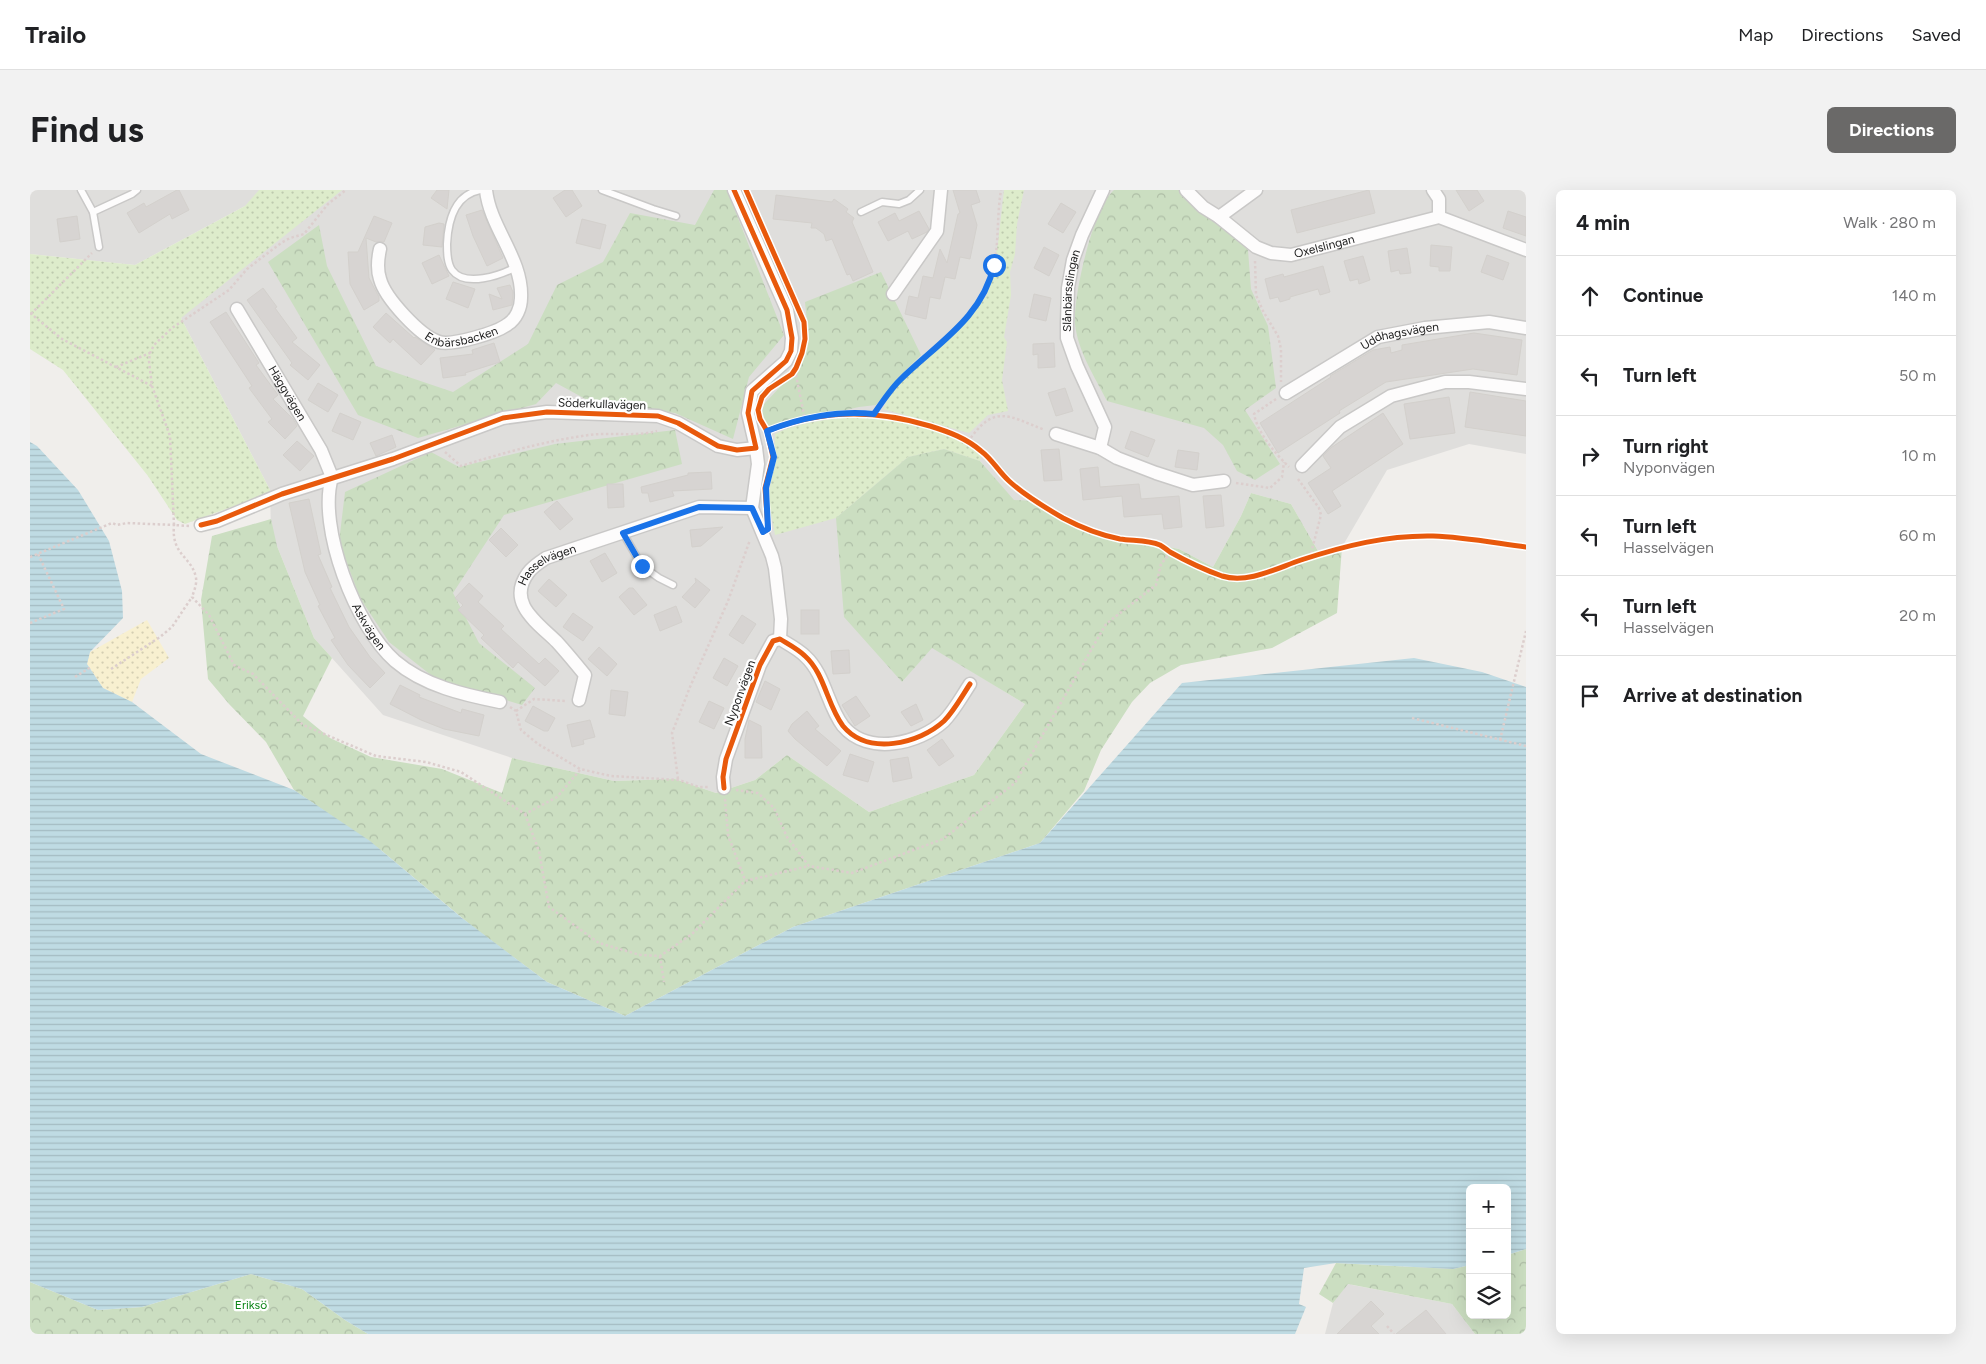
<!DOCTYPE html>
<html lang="en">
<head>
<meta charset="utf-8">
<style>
	body { margin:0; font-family:Figtree,sans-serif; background:#f2f2f2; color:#202124 }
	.controls { position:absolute; right:15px; bottom:15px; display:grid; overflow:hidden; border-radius:8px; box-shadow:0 5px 20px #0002 }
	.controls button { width:45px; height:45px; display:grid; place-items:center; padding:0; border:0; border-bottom:1px solid #e0e0e0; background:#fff; color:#202124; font:25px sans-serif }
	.stop { position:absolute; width:15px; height:15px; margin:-11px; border:4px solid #1a73e8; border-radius:50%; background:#fff }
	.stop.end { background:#1a73e8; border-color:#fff; box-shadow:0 1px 5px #0008 }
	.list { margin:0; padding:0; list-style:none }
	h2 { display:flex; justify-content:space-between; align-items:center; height:65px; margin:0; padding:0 20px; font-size:21px }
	h2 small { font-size:16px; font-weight:400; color:#757577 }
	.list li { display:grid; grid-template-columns:32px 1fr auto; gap:15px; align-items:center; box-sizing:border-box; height:80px; padding:0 20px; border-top:1px solid #e0e0e0 }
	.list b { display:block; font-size:19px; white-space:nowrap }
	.list p { margin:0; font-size:16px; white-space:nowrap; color:#757577 }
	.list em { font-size:16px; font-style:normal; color:#757577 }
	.icon { flex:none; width:28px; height:28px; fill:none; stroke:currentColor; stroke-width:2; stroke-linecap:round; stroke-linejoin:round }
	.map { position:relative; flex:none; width:1496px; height:1144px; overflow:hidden; border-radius:8px }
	header { display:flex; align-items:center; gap:30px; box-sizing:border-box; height:70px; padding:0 25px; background:#fff; border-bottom:1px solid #e0e0e0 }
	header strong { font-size:24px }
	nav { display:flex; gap:28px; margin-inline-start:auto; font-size:18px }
	.intro { display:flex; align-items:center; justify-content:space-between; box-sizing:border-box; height:120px; padding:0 30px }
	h1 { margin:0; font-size:35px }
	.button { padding:12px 22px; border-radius:8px; background:#6a6968; color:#fff; font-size:18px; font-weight:700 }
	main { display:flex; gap:30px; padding:0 30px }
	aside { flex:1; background:#fff; border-radius:8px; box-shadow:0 5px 20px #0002 }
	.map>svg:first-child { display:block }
	.residential { fill:#dfdedc }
	.grass { fill:url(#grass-dots) }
	.forest { fill:url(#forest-crowns) }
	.sand { fill:url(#sand-dots) }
	.water { fill:url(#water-rules) }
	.building { fill:#d7d4d2; stroke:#d3d0cc }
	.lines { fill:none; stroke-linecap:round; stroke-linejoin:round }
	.service-casing { stroke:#c9c8c7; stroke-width:9 }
	.minor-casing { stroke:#c9c8c7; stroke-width:15 }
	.path { stroke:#dccecd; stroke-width:2.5; stroke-dasharray:2.5 2.5; stroke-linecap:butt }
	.service { stroke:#fdfcfc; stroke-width:6 }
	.minor { stroke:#fdfcfc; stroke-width:12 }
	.cycleway-casing { stroke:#fff; stroke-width:8 }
	.cycleway { stroke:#e8590c; stroke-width:5 }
	.route { stroke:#1a73e8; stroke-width:6 }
	.labels { text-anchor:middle; stroke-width:4.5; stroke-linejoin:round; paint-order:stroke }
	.street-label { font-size:12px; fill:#222; stroke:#fff }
	.park-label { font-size:12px; fill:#0c8416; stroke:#fff }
</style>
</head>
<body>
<header>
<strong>Trailo</strong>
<nav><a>Map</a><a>Directions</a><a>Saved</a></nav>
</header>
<div class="intro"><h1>Find us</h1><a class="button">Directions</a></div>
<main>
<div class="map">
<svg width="1496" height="1144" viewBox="0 0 1496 1144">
	<defs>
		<pattern id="grass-dots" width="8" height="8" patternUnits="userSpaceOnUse" patternTransform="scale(1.25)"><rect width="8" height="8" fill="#ddeccb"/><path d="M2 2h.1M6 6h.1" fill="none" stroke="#bdcaae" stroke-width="1.8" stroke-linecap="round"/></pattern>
		<pattern id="forest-crowns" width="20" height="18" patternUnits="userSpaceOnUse" patternTransform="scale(1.25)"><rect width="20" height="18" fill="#cbdec1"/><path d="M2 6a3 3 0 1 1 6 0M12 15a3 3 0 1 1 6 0" fill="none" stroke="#aebea6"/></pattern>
		<pattern id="sand-dots" width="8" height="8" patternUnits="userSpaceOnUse" patternTransform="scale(1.25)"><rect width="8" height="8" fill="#f8f0d0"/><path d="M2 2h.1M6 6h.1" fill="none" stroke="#d4ceb2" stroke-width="1.8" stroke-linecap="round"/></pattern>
		<pattern id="water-rules" width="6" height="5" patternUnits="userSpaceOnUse" patternTransform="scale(1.25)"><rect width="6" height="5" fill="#bfdbe3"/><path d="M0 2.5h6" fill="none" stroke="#a4bcc2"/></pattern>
	</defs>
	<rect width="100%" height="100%" fill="#f0eeeb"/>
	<g class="residential">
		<polygon points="0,0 1496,0 1496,264 1439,254 1357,280 1312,357 1288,361 1261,314 1221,303 1211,326 1183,377 1149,359 1064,342 1004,311 984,311 950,271 914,259 878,267 807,328 872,492 902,457 995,514 944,585 839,622 757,565 725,590 686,603 645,589 584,591 482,568 353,525 284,448 241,341 240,300 151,128 215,16 105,75 0,64"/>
		<polygon points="1317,1094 1422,1114 1445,1144 1295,1144 1303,1113"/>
	</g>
	<g class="grass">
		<polygon points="229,0 312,0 151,128 240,300 240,303 155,334 147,330 118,286 33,180 0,159 0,64 105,75 215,16"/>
		<polygon points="974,0 994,0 987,34 985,64 980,82 981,105 974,147 977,152 972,190 978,221 958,225 939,243 853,219 864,196 935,133 957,105 968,53"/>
		<path d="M838,225C869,231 909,237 936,252C941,255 946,260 951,264L950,271L914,259L878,267L806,328L745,345L738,308L744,276L745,244C773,230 807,229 838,225Z"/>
	</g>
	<g class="forest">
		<polygon points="684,0 697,0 754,145 719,187 703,249 645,223 561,212 526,193 506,214 388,248 328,225 238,72 289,35 297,76 346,176 423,202 498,154 527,95 573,72 600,23 665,35"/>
		<path d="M1084,0H1153L1218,60L1221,99L1238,136L1246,198L1215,220L1250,274L1225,290L1207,281L1193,255L1174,238L1077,211C1065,187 1048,162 1045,134C1043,106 1063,18 1084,0Z"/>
		<polygon points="851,82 891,165 868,188 846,215 829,217 750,235 737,241 731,227 734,214 767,179 777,151 777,132 775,112"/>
		<polygon points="645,240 652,274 474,325 423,403 449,453 505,498 492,515 406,489 359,452 330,408 309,352 315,302 401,262 429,277 525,254"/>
		<polygon points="914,259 950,271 984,310 1004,311 1064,342 1149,359 1183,377 1211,326 1221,303 1261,314 1288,361 1312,357 1307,423 1242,458 1151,475 1120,493 1102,512 1071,560 1054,601 1010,653 763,737 595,826 517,792 443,737 352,661 264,600 236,552 199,514 178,489 171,410 182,346 241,329 247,356 284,448 302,468 273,526 300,548 341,567 412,579 472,603 482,568 584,591 645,589 686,603 725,590 757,565 839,622 944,585 995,514 902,458 872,492 814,427 806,328 878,267"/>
		<polygon points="1496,1059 1496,1144 1445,1144 1422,1114 1318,1094 1303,1113 1289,1104 1306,1073 1423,1079 1440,1075 1440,1125 1477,1125 1477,1065"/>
		<polygon points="221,1084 272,1099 315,1130 338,1144 0,1144 0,1092 68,1120 112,1117"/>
	</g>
	<polygon class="sand" points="117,430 139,468 111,489 102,512 73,498 57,474 60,462"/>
	<polygon class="water" points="0,252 7,256 48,300 79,351 92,401 93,428 60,462 57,474 73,498 102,512 171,564 264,600 340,651 432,728 517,792 595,826 763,737 1010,653 1152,493 1384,468 1452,482 1496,497 1496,1059 1477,1065 1477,998 1440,998 1440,1075 1423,1079 1306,1073 1274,1078 1269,1114 1276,1117 1265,1144 338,1144 315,1130 272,1099 221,1084 112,1117 68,1120 0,1092"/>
	<g class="building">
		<polygon points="147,0 149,0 159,20 142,29 140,24 109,43 97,23 114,13 116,17"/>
		<polygon points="407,0 419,0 417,19 401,8"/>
		<polygon points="535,0 542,0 552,16 536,27 523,8"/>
		<polygon points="923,0 946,0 950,12 941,15 947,35 940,69 930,67 925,89 915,87 910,109 900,107 896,129 875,124 879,106 888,108 893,86 903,88 910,59 917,73 928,24 930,23"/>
		<polygon points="1339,0 1345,23 1267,43 1261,20"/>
		<polygon points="1426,0 1447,0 1454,11 1439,21"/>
		<polygon points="746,5 802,12 804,9 818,19 816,22 824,28 822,32 843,82 823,91 820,84 817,85 802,49 796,51 794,44 786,38 781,38 782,33 743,29"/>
		<polygon points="1031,13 1046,22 1033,43 1018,34"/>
		<polygon points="452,20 473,68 457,76 443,46 436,25"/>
		<polygon points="889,21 899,39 897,42 882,49 878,41 858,51 848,32 865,23 869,31"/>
		<polygon points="1478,21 1496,27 1496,46 1473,38"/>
		<polygon points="47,26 50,49 30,52 27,29"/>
		<polygon points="344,26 362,33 354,52 346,52 336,48 339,88 349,107 349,111 334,120 320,94 318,62 328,62"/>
		<polygon points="552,29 576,35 570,59 546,53"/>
		<polygon points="409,33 414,34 412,57 393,55 395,37"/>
		<polygon points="1401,55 1422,57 1420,81 1409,81 1409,77 1400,76"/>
		<polygon points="1014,57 1029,65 1019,86 1004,78"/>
		<polygon points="1377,58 1381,83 1370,84 1369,80 1361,82 1358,61"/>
		<polygon points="409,65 419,86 402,94 392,73"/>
		<polygon points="1457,65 1479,73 1473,90 1451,82"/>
		<polygon points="1333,66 1340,90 1329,94 1328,89 1320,91 1314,71"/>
		<polygon points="1293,76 1300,102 1290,105 1288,99 1260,107 1260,109 1250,112 1248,107 1240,109 1235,89 1253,84 1254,87"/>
		<polygon points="423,92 445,99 438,118 416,109"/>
		<polygon points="480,95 483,102 482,115 463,120 459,104 472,109 467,98"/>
		<polygon points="233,98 247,117 245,118 267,148 262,152 290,175 278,190 260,175 262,173 217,110"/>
		<polygon points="1004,104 1021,108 1016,131 999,127"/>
		<polygon points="196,122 229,173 226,175 248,205 243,209 263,229 267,236 255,249 238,232 242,229 219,198 222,196 180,132"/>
		<polygon points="356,123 384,148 385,147 405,160 391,175 363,149 360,153 343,137"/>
		<polygon points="1444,143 1492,150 1487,185 1443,179 1356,192 1309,221 1310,223 1248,263 1230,233 1301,187 1300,186 1343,160 1360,157 1361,163 1372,160 1372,155"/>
		<polygon points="464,153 470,172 435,183 436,185 413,188 410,168 443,164 442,160"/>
		<polygon points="1024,153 1025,177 1008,178 1008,164 1003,165 1003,154"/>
		<polygon points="288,193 308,205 298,222 278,210"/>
		<polygon points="1035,198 1043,221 1026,226 1018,203"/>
		<polygon points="1440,202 1496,211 1496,246 1435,237"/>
		<polygon points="1419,207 1425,243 1380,249 1374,214"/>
		<polygon points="310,223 331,232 323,250 302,241"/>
		<polygon points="1353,223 1373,254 1302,301 1311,316 1298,324 1278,293 1301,278 1293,266 1302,257"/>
		<polygon points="1101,241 1125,250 1118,267 1095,258"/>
		<polygon points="362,245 366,257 346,266 340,253"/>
		<polygon points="267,251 284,266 270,281 253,265"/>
		<polygon points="1029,259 1032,290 1014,291 1011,260"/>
		<polygon points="1148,260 1169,263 1167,280 1145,277"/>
		<polygon points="1068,277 1070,297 1109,294 1111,309 1149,306 1152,337 1134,339 1132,324 1094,327 1092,306 1053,310 1050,279"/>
		<polygon points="681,282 682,299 642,301 644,306 620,312 618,303 612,303 611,297 658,285 658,283"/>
		<polygon points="577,294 593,294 594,317 578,318"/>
		<polygon points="1191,305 1194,336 1176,338 1173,306"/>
		<polygon points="279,309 291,364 288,365 302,397 300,398 319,437 340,467 355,483 340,498 318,475 301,450 305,448 288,416 290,415 275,382 259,313"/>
		<polygon points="527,311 543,329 530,340 514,322"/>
		<polygon points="693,337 671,356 662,357 660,340"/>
		<polygon points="471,338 488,355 476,367 459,350"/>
		<polygon points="575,363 587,383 572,392 560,371"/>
		<polygon points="665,388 680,400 665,418 652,407 666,392"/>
		<polygon points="519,389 537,405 526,417 508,401"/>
		<polygon points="439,393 453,406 448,412 474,436 471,439 509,474 515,468 529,481 515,496 488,472 483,478 451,448 454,445 428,420 433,415 425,408"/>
		<polygon points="599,398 603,398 617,415 604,425 589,407"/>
		<polygon points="646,416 652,432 630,441 624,425"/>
		<rect x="771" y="420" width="18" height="24"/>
		<polygon points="543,423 563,437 553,451 533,437"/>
		<polygon points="712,425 726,434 713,454 699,445"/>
		<polygon points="569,457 587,474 577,486 558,469"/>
		<polygon points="819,460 820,483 803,484 801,461"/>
		<polygon points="694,468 708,476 697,496 683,488"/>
		<polygon points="735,491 750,499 741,520 726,512"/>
		<polygon points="370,495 390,505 389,507 431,523 432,519 454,525 449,546 414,539 391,530 360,514"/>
		<polygon points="581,500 598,502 595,526 579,524"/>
		<polygon points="826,506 840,526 825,536 812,515"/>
		<polygon points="679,511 694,518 684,539 669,532"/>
		<polygon points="886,514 893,530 881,536 871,522"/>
		<polygon points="503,516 525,528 518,541 514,541 495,531"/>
		<polygon points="777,521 789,536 785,539 811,561 797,576 765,549 758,541 762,534"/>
		<polygon points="560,530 565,547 553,550 554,554 542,557 537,535"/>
		<polygon points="719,530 731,536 732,568 715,568 715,549"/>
		<polygon points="912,549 924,566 909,576 897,560"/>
		<polygon points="820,564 844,572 838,592 813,585"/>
		<polygon points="878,567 882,588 863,592 860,570"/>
		<polygon points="1341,1111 1354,1124 1341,1136 1349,1144 1307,1144"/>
		<polygon points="1396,1120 1416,1144 1366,1144"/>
	</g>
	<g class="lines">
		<defs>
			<g id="service">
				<polyline points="51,0 63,22 69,57"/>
				<path d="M450,0C424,5 418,31 417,54C417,62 417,73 422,80C435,98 471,85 486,77"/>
				<polyline points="572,0 623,19 646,26"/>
				<polyline points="63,22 102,4 107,0"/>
				<polyline points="831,22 852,12 869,14 879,10 890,0"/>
				<polyline points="593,343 612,376 629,388 643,395"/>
			</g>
			<g id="minor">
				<polyline points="1156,0 1173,17 1189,27"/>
				<path id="s1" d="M1226,0L1189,27L1226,57L1241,63L1261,65L1409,27L1496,60"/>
				<polyline points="1403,0 1409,9 1409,27"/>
				<path id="s2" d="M350,59C348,68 347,80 350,89C355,108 390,146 409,152C421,156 467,143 478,134C486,129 491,118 491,108C493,69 460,38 456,0"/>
				<polyline points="863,104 907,41 911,0"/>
				<path id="s3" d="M207,119L291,260L302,287C287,337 326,437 365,471C394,496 435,505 470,512"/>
				<path id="s4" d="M1256,203L1348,147L1395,138L1459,132L1496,138"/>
				<polyline points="1026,244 1070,258 1087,268 1126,283 1163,295 1194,291"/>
				<polyline points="726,258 728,274 722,318 742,366 745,378 751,429 750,449"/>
				<path id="s5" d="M1070,258L1075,237L1047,176L1037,148V134L1038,98L1043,70L1052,45L1073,0"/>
				<polyline points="1272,276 1310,237 1361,206 1415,192 1439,192 1496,199"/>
				<polyline points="171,335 187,331 252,304 363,269 473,228 517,222 628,226 648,233 688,256 707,260 726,258 718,223 722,201 756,171 761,161 762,148 757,120 704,0"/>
				<path id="s6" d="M549,510L555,485C546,474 537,463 527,452C508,433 476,413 498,383C502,377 510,372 516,368L669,317L722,318"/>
				<path d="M694,598L693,587L696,569L730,475L743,451L750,449C758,454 768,459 775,466C795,484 797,515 813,536C838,566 889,554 914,531C924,521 932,506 940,494"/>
			</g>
		</defs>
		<use href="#service" class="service-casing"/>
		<use href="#minor" class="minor-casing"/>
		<g class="path">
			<polyline points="1225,71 1226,105 1233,121 1248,146 1251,159 1251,192"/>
			<polyline points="0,123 32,149 122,196"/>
			<polyline points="1,124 62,63"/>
			<polyline points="86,177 120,163"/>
			<polyline points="765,180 775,230"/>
			<path d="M1246,209L1224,224C1228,244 1245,263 1259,277"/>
			<path d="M844,224C852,212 860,200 869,190C898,162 947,132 960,92C970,63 966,30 971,0"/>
			<path d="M938,252C964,213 978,226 1015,240"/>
			<path d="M415,262L431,276C473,263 515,251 559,245C582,242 605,247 627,241"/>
			<polyline points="1268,289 1289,318 1291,325 1280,367"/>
			<polyline points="1206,293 1240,298 1252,287 1254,272"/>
			<polyline points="159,336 144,335 140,246 122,196 119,171 120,163 124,155 142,138 199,100 217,79 251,53 260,48 274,44 298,14 316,0"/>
			<path d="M0,367L82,333L87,335L97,333L144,335C141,366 162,366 166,388C167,394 164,401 162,407L179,425L204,475L223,484L273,535L346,566L396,572L431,582L495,624L527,607L550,580"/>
			<polyline points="0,433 34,419 8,364"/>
			<polyline points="81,479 130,447 142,437 162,407"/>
			<polyline points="45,487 61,477"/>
			<polyline points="480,517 486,521 491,540 508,554 550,579 581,586 649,590 669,597 680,597"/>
			<polyline points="486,521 504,509 535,511"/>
			<polyline points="1382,528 1496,556"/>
			<polyline points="1470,550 1496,441"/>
			<polyline points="648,589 642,543 660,497 698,411 720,350"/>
			<polyline points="706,600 728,603 744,618 757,647 779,676 822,683 913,649 985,593 1076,434 1126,395 1131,374 1141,362"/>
			<polyline points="695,609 698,645 715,690"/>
			<polyline points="495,624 509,661 519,717 569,753 610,765 630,766 662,744 715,691 779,676"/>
			<polyline points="630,766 634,792"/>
			<polyline points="1357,1136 1364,1144"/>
		</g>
		<use href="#service" class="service"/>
		<use href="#minor" class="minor"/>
		<defs>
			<g id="cycleway">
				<polyline points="716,0 774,132 775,149 772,163 766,178 762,184 739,199 732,207 728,220 730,229 737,241 743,267 735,298 738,339 733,342"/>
				<path d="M737,241C791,219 845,219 900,236C919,242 936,248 951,261C962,269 969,282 979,291C994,305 1014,317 1033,328C1050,337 1070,345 1090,349C1103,351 1118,350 1130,355C1134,357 1137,360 1140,362C1156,371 1175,380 1192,386C1218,394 1247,378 1271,370C1314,356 1357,345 1403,346C1434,347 1465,353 1496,357"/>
				<polyline points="171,335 187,331 252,304 363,269 473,228 517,222 628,226 648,233 688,256 707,260 726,258 718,223 722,201 756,171 761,161 762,148 757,120 704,0"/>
				<path d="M694,598L693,587L696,569L730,475L743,451L750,449C758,454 768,459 775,466C795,484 797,515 813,536C838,566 889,554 914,531C924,521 932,506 940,494"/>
			</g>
		</defs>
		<use href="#cycleway" class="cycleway-casing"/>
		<use href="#cycleway" class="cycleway"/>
	</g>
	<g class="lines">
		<path class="route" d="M612,376L593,343L669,317L722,318L733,342L738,339L736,298L744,267L737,241C769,228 809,220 844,224C852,212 860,200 870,190C906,154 952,129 964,75"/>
	</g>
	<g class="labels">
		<g class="street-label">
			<text dy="4" stroke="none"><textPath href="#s1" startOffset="164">Oxelslingan</textPath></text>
			<text dy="4" stroke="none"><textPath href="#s5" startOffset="166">Slånbärsslingan</textPath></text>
			<text dy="4" stroke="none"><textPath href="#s2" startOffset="141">Enbärsbacken</textPath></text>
			<text dy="4" stroke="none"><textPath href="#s4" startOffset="129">Uddhagsvägen</textPath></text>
			<text dy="4" stroke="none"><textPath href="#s3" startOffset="98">Häggvägen</textPath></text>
			<text transform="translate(572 214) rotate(2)" y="4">Söderkullavägen</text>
			<text dy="4" stroke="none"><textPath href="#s6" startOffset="174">Hasselvägen</textPath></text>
			<text dy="4" stroke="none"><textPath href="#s3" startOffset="351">Askvägen</textPath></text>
			<text transform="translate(710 503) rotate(-70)" y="4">Nyponvägen</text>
		</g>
		<g class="park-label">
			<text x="221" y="1119">Eriksö</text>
		</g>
	</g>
</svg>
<div class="controls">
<button>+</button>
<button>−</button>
<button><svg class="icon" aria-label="layers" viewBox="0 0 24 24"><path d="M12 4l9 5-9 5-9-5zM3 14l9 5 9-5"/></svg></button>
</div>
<div class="stop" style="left:964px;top:75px"></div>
<div class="stop end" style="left:612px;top:376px"></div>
</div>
<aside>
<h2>4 min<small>Walk · 280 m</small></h2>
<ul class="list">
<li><svg class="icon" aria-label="ahead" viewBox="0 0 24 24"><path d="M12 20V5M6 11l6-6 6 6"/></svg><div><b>Continue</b></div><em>140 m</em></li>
<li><svg class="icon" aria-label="left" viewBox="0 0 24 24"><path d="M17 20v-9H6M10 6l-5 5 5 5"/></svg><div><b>Turn left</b></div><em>50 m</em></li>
<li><svg class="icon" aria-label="right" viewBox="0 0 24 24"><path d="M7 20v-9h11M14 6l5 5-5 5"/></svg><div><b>Turn right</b><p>Nyponvägen</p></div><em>10 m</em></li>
<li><svg class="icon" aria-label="left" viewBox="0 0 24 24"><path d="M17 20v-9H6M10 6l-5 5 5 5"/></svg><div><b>Turn left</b><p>Hasselvägen</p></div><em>60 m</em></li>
<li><svg class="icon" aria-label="left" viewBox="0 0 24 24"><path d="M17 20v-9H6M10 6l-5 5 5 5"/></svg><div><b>Turn left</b><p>Hasselvägen</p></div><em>20 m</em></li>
<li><svg class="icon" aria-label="arrive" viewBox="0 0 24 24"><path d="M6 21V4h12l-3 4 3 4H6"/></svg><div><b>Arrive at destination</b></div></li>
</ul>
</aside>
</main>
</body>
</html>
